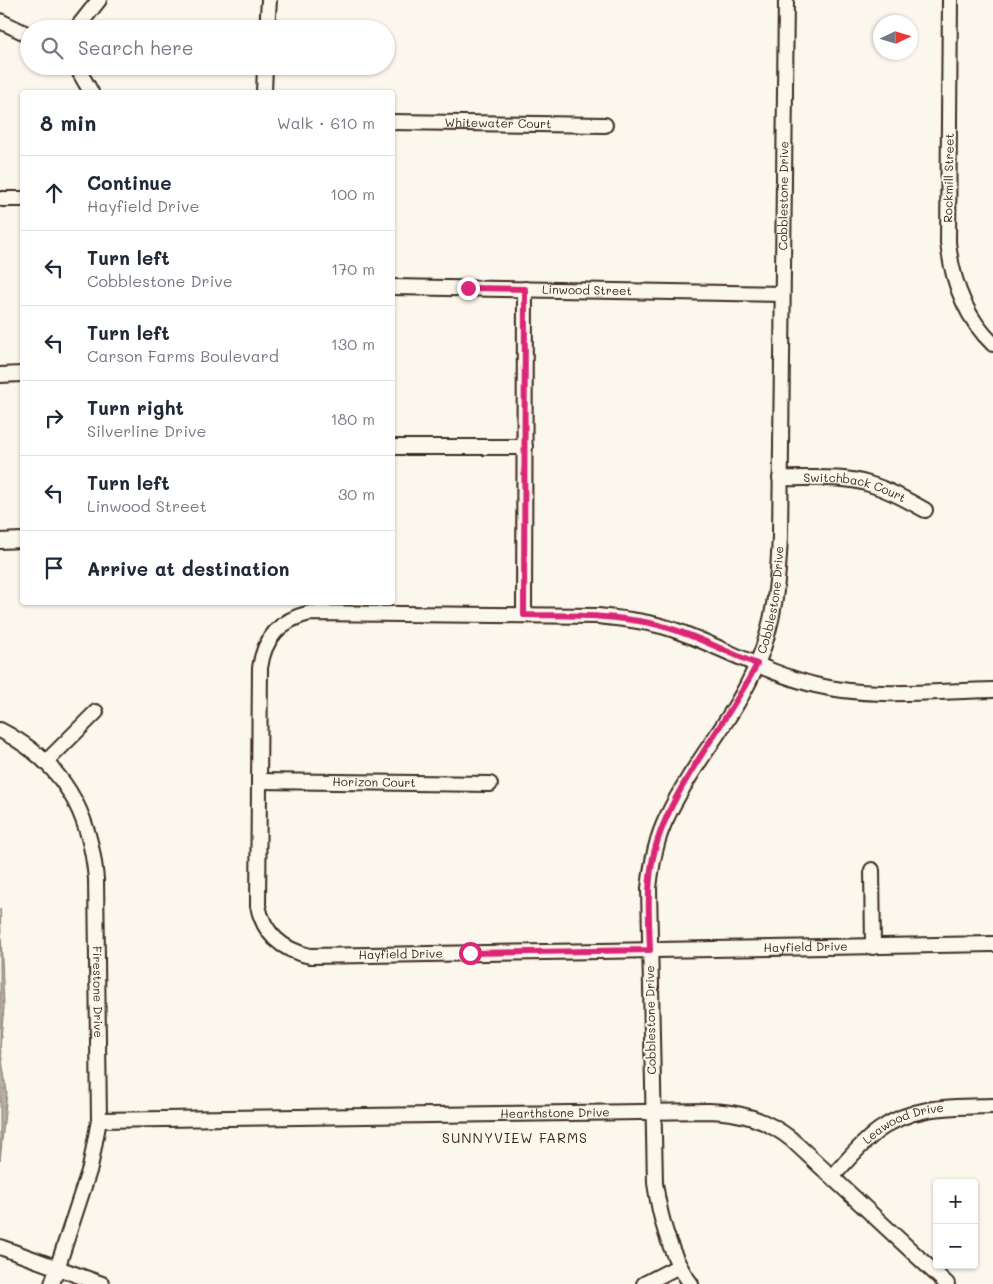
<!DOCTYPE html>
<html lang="en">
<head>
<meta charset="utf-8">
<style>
	body { margin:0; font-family:Mali,sans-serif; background:#f6f6f7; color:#1f2937 }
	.controls { position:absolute; right:15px; bottom:15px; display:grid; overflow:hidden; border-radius:5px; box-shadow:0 1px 4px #0004 }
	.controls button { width:45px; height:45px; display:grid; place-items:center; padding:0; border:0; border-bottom:1px solid #e0e1e3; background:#fff; color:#1f2937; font:25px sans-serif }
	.compass { position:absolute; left:873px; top:15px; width:45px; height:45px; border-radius:50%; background:#fff; box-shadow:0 1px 4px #0004; rotate:86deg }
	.stop { position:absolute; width:15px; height:15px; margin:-11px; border:4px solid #db2777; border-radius:50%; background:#fff }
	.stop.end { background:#db2777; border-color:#fff; box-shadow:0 1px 5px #0008 }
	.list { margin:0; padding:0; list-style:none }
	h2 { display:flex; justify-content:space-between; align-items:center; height:65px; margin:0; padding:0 20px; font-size:21px }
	h2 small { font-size:16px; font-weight:400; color:#747a83 }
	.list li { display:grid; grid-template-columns:32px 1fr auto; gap:15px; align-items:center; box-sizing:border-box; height:75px; padding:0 20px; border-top:1px solid #e0e1e3 }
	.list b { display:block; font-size:19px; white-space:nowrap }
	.list p { margin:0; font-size:16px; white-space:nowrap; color:#747a83 }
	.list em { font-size:16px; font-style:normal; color:#747a83 }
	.icon { flex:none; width:28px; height:28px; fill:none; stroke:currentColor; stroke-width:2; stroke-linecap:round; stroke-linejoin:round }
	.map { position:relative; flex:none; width:993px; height:1284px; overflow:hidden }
	.search { position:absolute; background:#fff; box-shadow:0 1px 4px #0004; left:20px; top:20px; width:375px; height:55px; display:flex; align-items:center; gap:12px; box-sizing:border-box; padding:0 18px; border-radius:28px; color:#747a83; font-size:19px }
	.panel { position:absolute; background:#fff; box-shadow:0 1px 4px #0004; left:20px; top:90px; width:375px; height:515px; border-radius:5px }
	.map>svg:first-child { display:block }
	.water { fill:url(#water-ripples); stroke:#85796d }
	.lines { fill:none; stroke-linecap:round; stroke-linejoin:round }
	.minor-casing { stroke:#3b2a1e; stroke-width:18 }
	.minor { stroke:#fbf7ec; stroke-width:14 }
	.route { stroke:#db2777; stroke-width:6 }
	.labels { text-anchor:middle; stroke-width:4; stroke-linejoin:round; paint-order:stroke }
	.street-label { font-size:12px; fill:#3b2a1e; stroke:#fbf7ec }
	.neighbourhood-label { font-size:14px; letter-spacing:1px; fill:#3b2a1e; stroke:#fbf7ec }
</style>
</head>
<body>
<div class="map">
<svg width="993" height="1284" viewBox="0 0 993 1284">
	<defs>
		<pattern id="water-ripples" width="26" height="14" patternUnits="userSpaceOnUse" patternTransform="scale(1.25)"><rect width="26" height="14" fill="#b6aea2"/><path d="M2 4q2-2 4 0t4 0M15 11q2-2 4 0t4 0" fill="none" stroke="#958e83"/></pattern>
	</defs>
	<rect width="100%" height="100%" fill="#fbf7ec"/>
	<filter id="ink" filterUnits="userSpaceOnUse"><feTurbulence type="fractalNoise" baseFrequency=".02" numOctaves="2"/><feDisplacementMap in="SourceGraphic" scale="10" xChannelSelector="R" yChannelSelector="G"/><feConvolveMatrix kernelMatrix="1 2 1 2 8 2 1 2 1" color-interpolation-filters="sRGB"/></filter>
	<g filter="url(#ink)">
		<polygon class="water" points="0,909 4,1008 0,1047 7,1092 0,1161"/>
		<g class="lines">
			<defs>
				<g id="minor">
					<path d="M950,0L948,242C952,280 965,317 993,344"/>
					<polyline points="0,21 29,35"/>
					<polyline points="76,29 99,0"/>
					<polyline points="267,29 269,0"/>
					<polyline points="76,66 91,92"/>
					<polyline points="264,92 265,66"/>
					<path id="s1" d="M392,122L605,125"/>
					<polyline points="2,199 22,199"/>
					<path id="s2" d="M392,287L782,294"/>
					<polyline points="0,375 22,374"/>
					<polyline points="392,447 525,447"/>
					<path id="s3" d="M780,478C809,479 841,475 869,484C889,490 907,500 925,510"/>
					<polyline points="0,541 22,540"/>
					<polyline points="524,615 525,289"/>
					<path id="s4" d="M993,690C935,691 872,699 815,685C768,673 725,649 680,632C654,622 626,619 598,616L310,613C280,620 264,638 260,668L258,906C264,934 282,950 310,956L993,944"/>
					<path id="s5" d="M0,730C62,762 90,811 96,879L99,1120L90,1168L52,1284"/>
					<polyline points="46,762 96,712"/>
					<path id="s6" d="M259,781L490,784"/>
					<polyline points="872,870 873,947"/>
					<path id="s7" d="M99,1120L709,1111C740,1112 766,1119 791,1139L947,1284"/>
					<path id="s8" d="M832,1177C847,1161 861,1143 879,1130C913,1105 952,1107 993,1106"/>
					<polyline points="0,1247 102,1284"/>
					<polyline points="644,1284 679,1266"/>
					<path id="s9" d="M691,1284C669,1255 660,1218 655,1183L649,888C652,863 656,838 668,815C693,762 735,718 757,664C775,622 778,581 780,536L786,0"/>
				</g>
			</defs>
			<use href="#minor" class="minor-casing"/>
			<use href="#minor" class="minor"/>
		</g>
	</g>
	<g class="lines" filter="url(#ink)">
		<path class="route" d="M468,288L525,289L524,615C566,616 608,614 650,623C687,631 722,650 757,664C726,726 663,796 652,863C647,891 649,921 650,950L470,953"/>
	</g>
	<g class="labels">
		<g class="street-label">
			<text dy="4" stroke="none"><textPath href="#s1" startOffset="106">Whitewater Court</textPath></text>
			<text transform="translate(949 178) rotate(-89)" y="4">Rockmill Street</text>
			<text dy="4" stroke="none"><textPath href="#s9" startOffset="1126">Cobblestone Drive</textPath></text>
			<text dy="4" stroke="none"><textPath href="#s2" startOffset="195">Linwood Street</textPath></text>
			<text dy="4" stroke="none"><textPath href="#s3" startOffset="76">Switchback Court</textPath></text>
			<text dy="4" stroke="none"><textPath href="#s9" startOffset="721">Cobblestone Drive</textPath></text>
			<text dy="4" stroke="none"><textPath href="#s6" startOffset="115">Horizon Court</textPath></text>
			<text dy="4" stroke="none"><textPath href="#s4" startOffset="1586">Hayfield Drive</textPath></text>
			<text dy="4" stroke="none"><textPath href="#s4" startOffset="1181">Hayfield Drive</textPath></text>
			<text dy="4" stroke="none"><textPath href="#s5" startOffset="299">Firestone Drive</textPath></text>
			<text transform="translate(651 1020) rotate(-91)" y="4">Cobblestone Drive</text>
			<text dy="4" stroke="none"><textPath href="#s7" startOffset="456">Hearthstone Drive</textPath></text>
			<text dy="4" stroke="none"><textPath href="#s8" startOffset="92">Leawood Drive</textPath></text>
		</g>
		<g class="neighbourhood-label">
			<text x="515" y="1143">SUNNYVIEW FARMS</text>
		</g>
	</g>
</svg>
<div class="controls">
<button>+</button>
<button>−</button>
</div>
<svg class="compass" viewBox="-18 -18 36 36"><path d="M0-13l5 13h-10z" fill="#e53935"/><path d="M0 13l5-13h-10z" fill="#747a83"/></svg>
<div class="stop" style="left:470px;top:953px"></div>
<div class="stop end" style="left:468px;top:288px"></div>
<div class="search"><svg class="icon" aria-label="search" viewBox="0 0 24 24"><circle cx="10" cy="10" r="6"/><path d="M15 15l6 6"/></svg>Search here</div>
<section class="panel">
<h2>8 min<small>Walk · 610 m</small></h2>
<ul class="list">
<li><svg class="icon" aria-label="ahead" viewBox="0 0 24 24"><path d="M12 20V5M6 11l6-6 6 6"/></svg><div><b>Continue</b><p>Hayfield Drive</p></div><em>100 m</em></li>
<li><svg class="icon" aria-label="left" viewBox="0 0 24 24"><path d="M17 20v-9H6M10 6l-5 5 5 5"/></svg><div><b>Turn left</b><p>Cobblestone Drive</p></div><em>170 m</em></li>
<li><svg class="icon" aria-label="left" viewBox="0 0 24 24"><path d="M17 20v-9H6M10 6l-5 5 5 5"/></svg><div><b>Turn left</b><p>Carson Farms Boulevard</p></div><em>130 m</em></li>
<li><svg class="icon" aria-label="right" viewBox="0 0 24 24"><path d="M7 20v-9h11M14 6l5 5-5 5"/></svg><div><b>Turn right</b><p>Silverline Drive</p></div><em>180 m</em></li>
<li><svg class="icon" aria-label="left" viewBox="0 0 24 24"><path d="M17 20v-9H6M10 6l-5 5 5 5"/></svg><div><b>Turn left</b><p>Linwood Street</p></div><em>30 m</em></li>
<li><svg class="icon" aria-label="arrive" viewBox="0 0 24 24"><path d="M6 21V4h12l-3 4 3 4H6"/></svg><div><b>Arrive at destination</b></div></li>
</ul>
</section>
</div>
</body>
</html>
